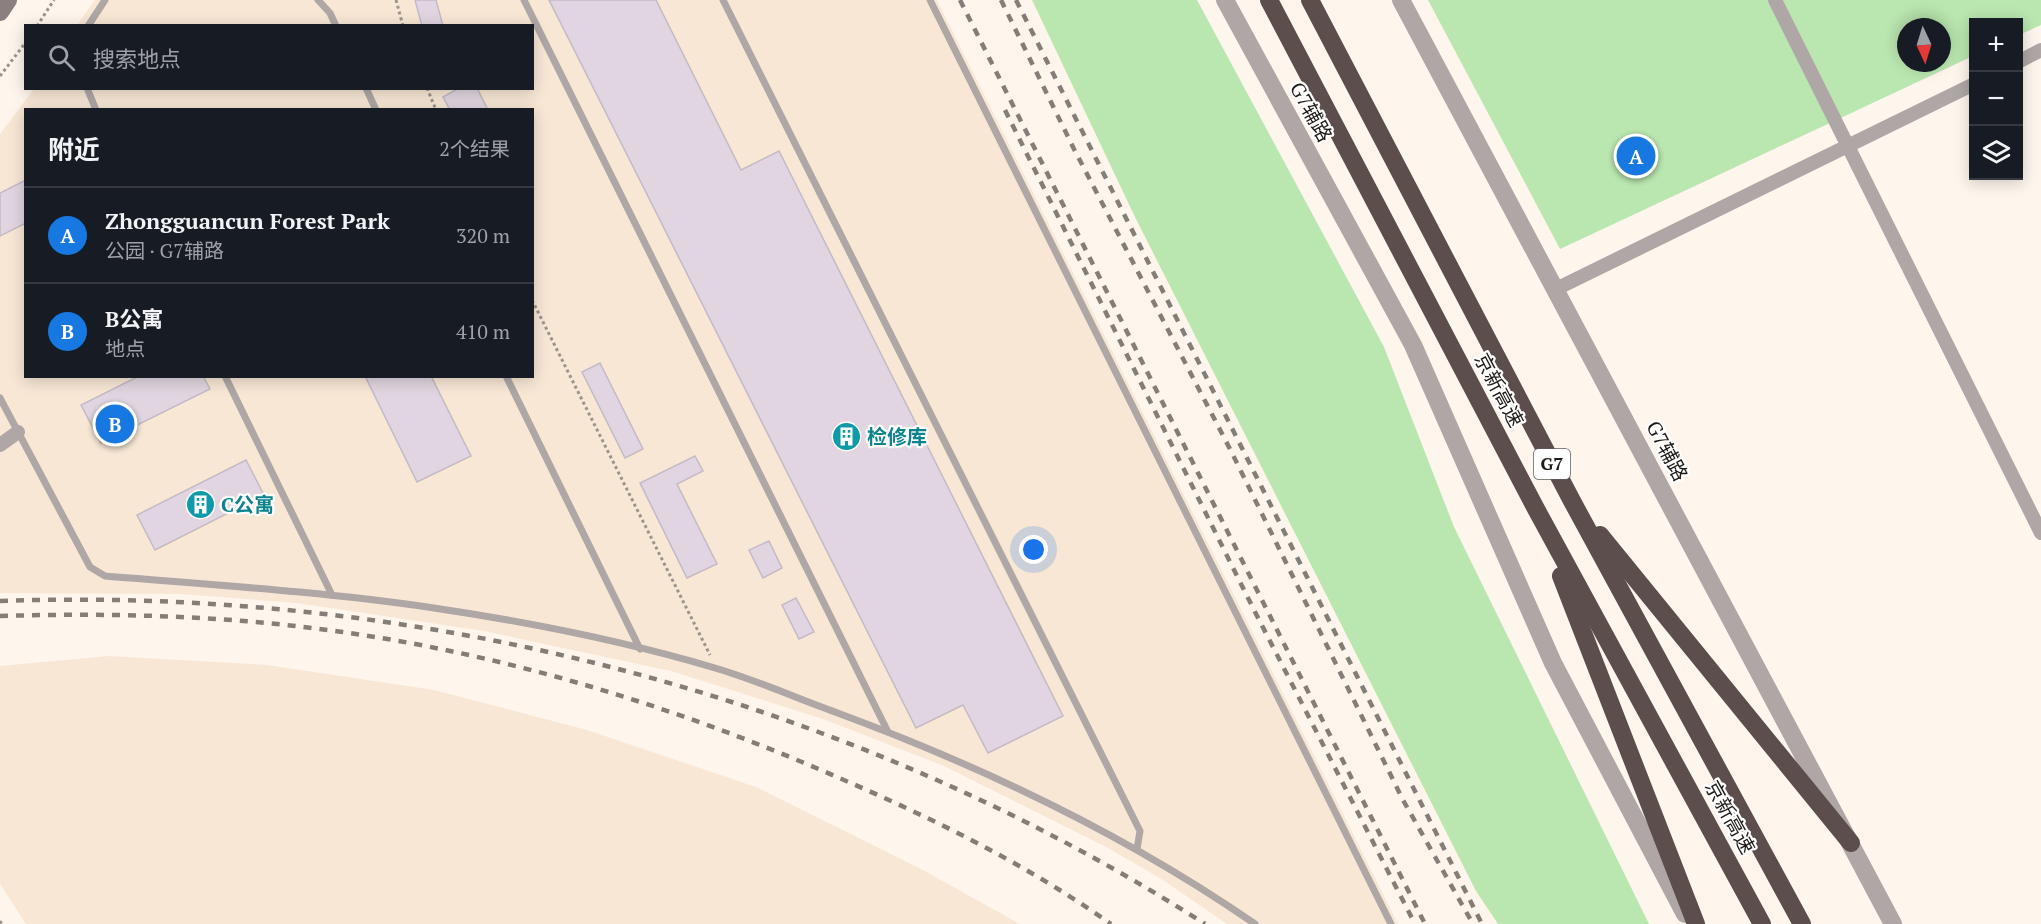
<!DOCTYPE html>
<html lang="zh">
<head>
<meta charset="utf-8">
<style>
	body { margin:0; font-family:"PT Serif","Noto Sans SC",serif; background:#242831; color:#f1f3f6 }
	.controls { position:absolute; right:18px; top:18px; display:grid; overflow:hidden; border-radius:0px; box-shadow:0 3px 15px #0003 }
	.controls button { width:54px; height:54px; display:grid; place-items:center; padding:0; border:0; border-bottom:2px solid #363941; background:#171b24; color:#f1f3f6; font:30px sans-serif }
	.compass { position:absolute; left:1897px; top:18px; width:54px; height:54px; border-radius:50%; background:#171b24; box-shadow:0 3px 15px #0003; rotate:176deg }
	.you { position:absolute; left:1034px; top:550px; width:21px; height:21px; margin:-15px; border:4px solid #fff; border-radius:50%; background:#1a73e8; box-shadow:0 0 0 9px #1a73e833 }
	.badge { display:grid; place-items:center; width:39px; height:39px; border-radius:50%; background:#1878e1; color:#fff; font-size:20px; font-weight:700 }
	.pin { position:absolute; translate:-50% -50%; border:3px solid #fff; box-shadow:0 2px 6px #0006 }
	.list { margin:0; padding:0; list-style:none }
	h2 { display:flex; justify-content:space-between; align-items:center; height:78px; margin:0; padding:0 24px; font-size:26px }
	h2 small { font-size:20px; font-weight:400; color:#9ea1a6 }
	.list li { display:grid; grid-template-columns:39px 1fr auto; gap:18px; align-items:center; box-sizing:border-box; height:96px; padding:0 24px; border-top:2px solid #363941 }
	.list b { display:block; font-size:22px; white-space:nowrap }
	.list p { margin:0; font-size:20px; white-space:nowrap; color:#9ea1a6 }
	.list em { font-size:20px; font-style:normal; color:#9ea1a6 }
	.icon { flex:none; width:33px; height:33px; fill:none; stroke:currentColor; stroke-width:2; stroke-linecap:round; stroke-linejoin:round }
	.map { position:relative; flex:none; width:2041px; height:924px; overflow:hidden }
	.search { position:absolute; background:#171b24; box-shadow:0 3px 15px #0003; left:24px; top:24px; width:510px; height:66px; display:flex; align-items:center; gap:15px; box-sizing:border-box; padding:0 21px; border-radius:0px; color:#9ea1a6; font-size:22px }
	.panel { position:absolute; background:#171b24; box-shadow:0 3px 15px #0003; left:24px; top:108px; width:510px; height:270px; border-radius:0px }
	.map>svg:first-child { display:block }
	.built { fill:#f8e7d5; fill-rule:evenodd }
	.green { fill:#bae6af; fill-rule:evenodd }
	.building { fill:#e0d5e0; stroke:#c4bac5; stroke-width:1.5 }
	.lines { fill:none; stroke-linecap:round; stroke-linejoin:round }
	.path { stroke:#9b948d; stroke-width:3; stroke-dasharray:3 3; stroke-linecap:butt }
	.service { stroke:#aea7a6; stroke-width:7 }
	.minor { stroke:#aea7a6; stroke-width:14 }
	.tertiary { stroke:#aea7a6; stroke-width:18 }
	.secondary { stroke:#8b807f; stroke-width:18 }
	.motorway { stroke:#5c4e4c; stroke-width:18 }
	.rail { stroke:#857e78; stroke-width:4.5; stroke-dasharray:8 8; stroke-linecap:butt }
	.labels { text-anchor:middle; stroke-width:4.5; stroke-linejoin:round; paint-order:stroke }
	.shield { fill:#fff; stroke:#615e5b; stroke-width:1.5 }
	.shield-label { font-size:18px; font-weight:bold; fill:#1d1915 }
	.street-label { font-size:20px; fill:#1d1915; stroke:#fff }
	.culture-label { font-size:20px; font-weight:bold; fill:#0d838f; stroke:#fff; text-anchor:start }
</style>
</head>
<body>
<div class="map">
<svg width="2041" height="924" viewBox="0 0 2041 924">
	<rect width="100%" height="100%" fill="#fef5ec"/>
	<g class="built">
		<path d="M95,0H937L1398,924H1227L1160,878L1108,848L944,766L823,719L671,671L484,631L297,603L182,594L0,593V134L34,89L532,88V26L77,25ZM26,110H532V376H26Z"/>
		<polygon points="109,656 267,665 434,690 587,730 756,787 923,870 1020,924 26,924 0,884 0,666"/>
	</g>
	<g class="green">
		<polygon points="1032,0 1197,0 1384,347 1454,527 1649,924 1498,924 1476,891 1135,217"/>
		<path d="M1428,0H2041V25L2019,35L2018,22H1974L1973,56L1560,249ZM1906,27H1942V63H1906Z"/>
	</g>
	<g class="building">
		<polygon points="415,0 436,0 443,26 422,26"/>
		<polygon points="549,0 656,0 741,170 779,151 1063,716 988,753 963,705 916,728"/>
		<polygon points="459,88 477,88 488,110 450,110 443,97"/>
		<polygon points="26,180 26,223 0,236 0,193"/>
		<polygon points="600,363 643,449 625,458 582,372"/>
		<polygon points="139,376 203,376 210,389 101,443 81,405"/>
		<polygon points="365,376 431,376 471,456 417,482"/>
		<polygon points="695,456 703,471 677,484 717,564 687,578 640,483"/>
		<polygon points="246,460 264,495 155,550 137,515"/>
		<polygon points="769,541 782,568 763,578 749,550"/>
		<polygon points="796,598 814,632 799,639 782,605"/>
	</g>
	<g class="lines">
		<g class="path">
			<polyline points="396,0 403,26"/>
			<polyline points="37,26 54,0"/>
			<polyline points="0,76 26,42"/>
			<polyline points="427,88 436,110"/>
			<polyline points="532,300 710,655"/>
			<polyline points="0,921 2,924"/>
		</g>
		<g class="service">
			<polyline points="318,0 330,13 336,26"/>
			<polyline points="524,0 887,730"/>
			<polyline points="723,0 1140,831 1137,849"/>
			<polyline points="930,0 1391,924"/>
			<polyline points="88,26 105,0"/>
			<polyline points="87,88 96,110"/>
			<polyline points="366,88 376,110"/>
			<polyline points="225,376 332,595"/>
			<polyline points="506,376 640,649"/>
			<path d="M0,398L90,567L105,576C215,585 325,592 434,608C528,622 624,641 715,668C756,680 796,698 835,712C984,767 1125,834 1255,924"/>
		</g>
		<g class="minor">
			<polyline points="1775,0 2041,533"/>
			<polyline points="2018,62 2041,50"/>
			<polyline points="1556,289 1974,84"/>
			<polyline points="0,445 18,432"/>
		</g>
		<g class="tertiary">
			<polyline points="1225,0 1413,345 1553,663 1685,914"/>
			<polyline points="1401,0 1893,924"/>
		</g>
		<polyline class="secondary" points="0,12 8,0"/>
		<g class="motorway">
			<polyline points="1269,0 1535,507 1762,924"/>
			<polyline points="1310,0 1572,501 1802,924"/>
			<polyline points="1600,535 1851,843"/>
			<polyline points="1561,576 1696,924"/>
		</g>
		<g class="rail">
			<polyline points="960,0 1425,924"/>
			<polyline points="1001,0 1074,149 1230,449 1403,800 1473,924"/>
			<polyline points="1016,0 1482,924"/>
			<polyline points="1005,110 1253,608 1415,924"/>
			<path d="M0,601C422,586 849,696 1205,924"/>
			<path d="M0,616C104,613 208,615 312,628C493,650 670,704 837,777C932,818 1026,864 1111,924"/>
		</g>
	</g>
	<defs>
		<symbol id="building-disc" viewBox="-11 -11 22 22"><circle r="9.5" fill="#0f9aa8" stroke="#fff"/><path d="M-4-6H4V6H1V3H-1V6H-4ZM-2.5-4.3h1.7v1.8h-1.7ZM.8-4.3h1.7v1.8H.8ZM-2.5-1h1.7V.8h-1.7ZM.8-1h1.7V.8H.8Z" fill="#fff"/></symbol>
	</defs>
	<g fill-rule="evenodd">
		<use href="#building-disc" x="830" y="420" width="33" height="33"/>
		<use href="#building-disc" x="184" y="488" width="33" height="33"/>
	</g>
	<g class="labels">
		<rect class="shield" x="1534" y="449" width="36" height="30" rx="4.5"/>
		<g class="shield-label">
			<text x="1552" y="470">G7</text>
		</g>
		<g class="street-label">
			<text transform="translate(1311 112) rotate(61)" y="7">G7辅路</text>
			<text transform="translate(1499 390) rotate(62)" y="7">京新高速</text>
			<text transform="translate(1667 451) rotate(62)" y="7">G7辅路</text>
			<text transform="translate(1730 817) rotate(61)" y="7">京新高速</text>
		</g>
		<g class="culture-label">
			<text x="867" y="444">检修库</text>
			<text x="221" y="512">C公寓</text>
		</g>
	</g>
</svg>
<div class="controls">
<button>+</button>
<button>−</button>
<button><svg class="icon" aria-label="layers" viewBox="0 0 24 24"><path d="M12 4l9 5-9 5-9-5zM3 14l9 5 9-5"/></svg></button>
</div>
<svg class="compass" viewBox="-18 -18 36 36"><path d="M0-13l5 13h-10z" fill="#e53935"/><path d="M0 13l5-13h-10z" fill="#9ea1a6"/></svg>
<div class="you"></div>
<div class="pin badge" style="left:1636px;top:156px">A</div>
<div class="pin badge" style="left:115px;top:424px">B</div>
<div class="search"><svg class="icon" aria-label="search" viewBox="0 0 24 24"><circle cx="10" cy="10" r="6"/><path d="M15 15l6 6"/></svg>搜索地点</div>
<section class="panel">
<h2>附近<small>2个结果</small></h2>
<ul class="list">
<li><span class="badge">A</span><div><b>Zhongguancun Forest Park</b><p>公园 · G7辅路</p></div><em>320 m</em></li>
<li><span class="badge">B</span><div><b>B公寓</b><p>地点</p></div><em>410 m</em></li>
</ul>
</section>
</div>
</body>
</html>
